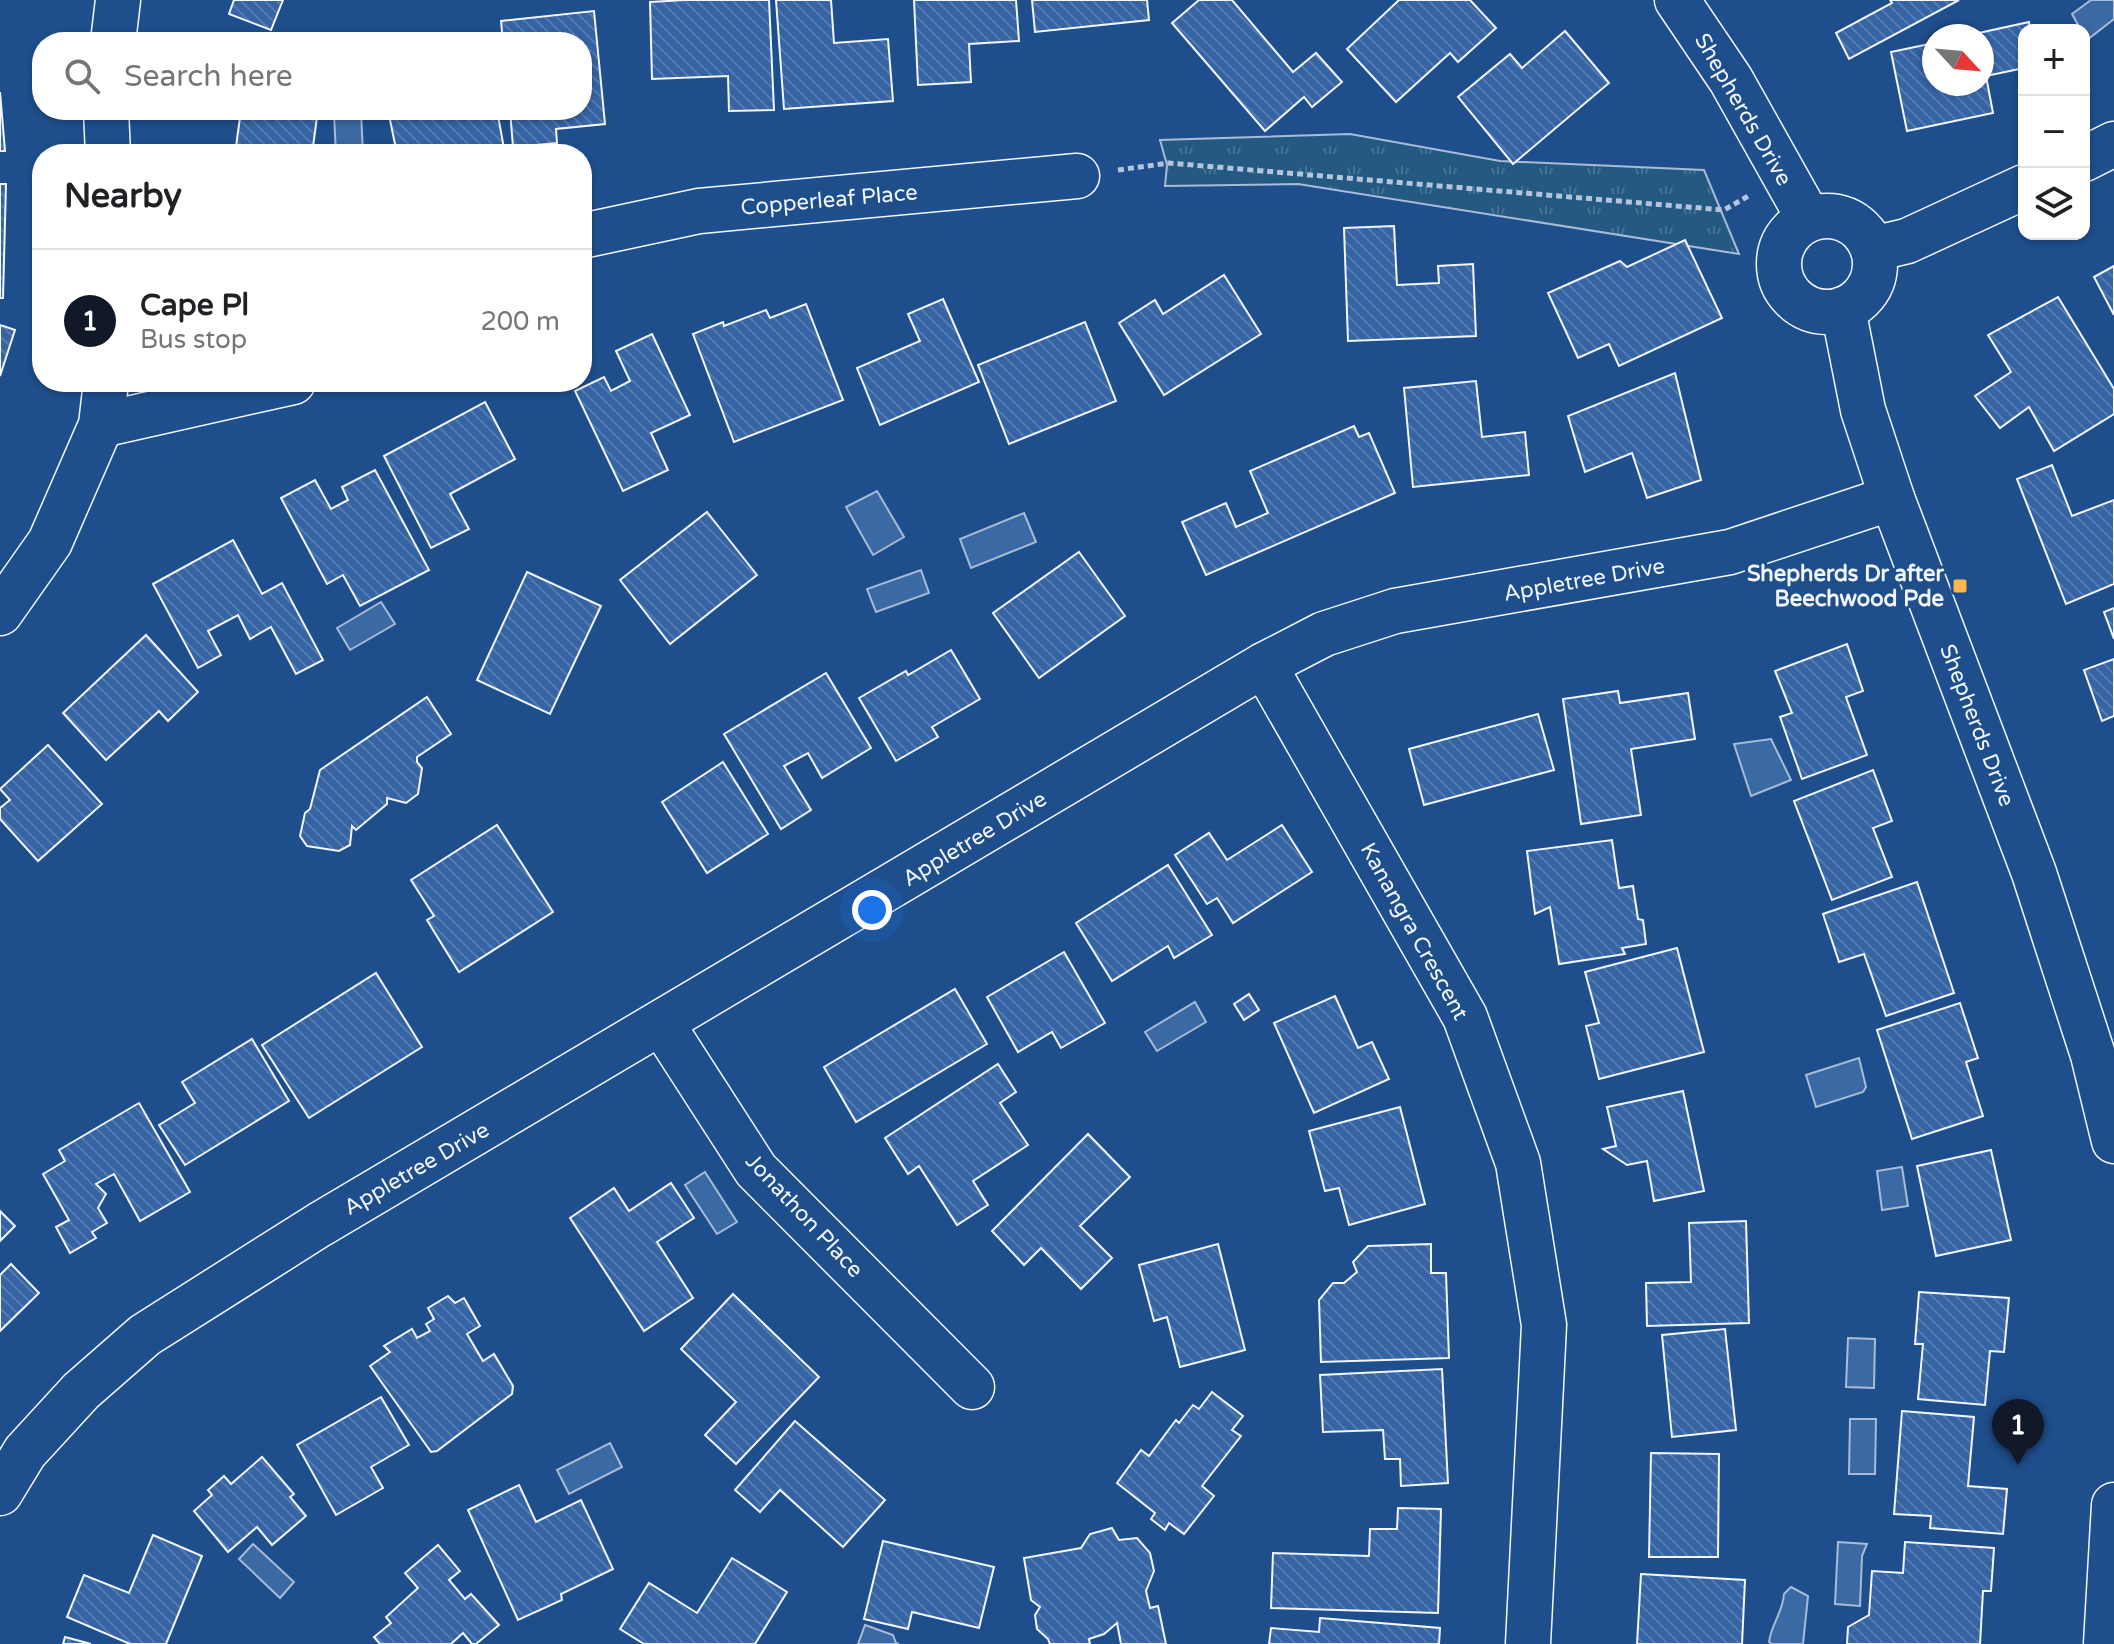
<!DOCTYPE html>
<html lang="en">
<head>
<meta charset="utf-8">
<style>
	body { margin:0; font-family:"Varela Round",sans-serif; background:#f6f6f6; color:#202124 }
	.controls { position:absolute; right:24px; top:24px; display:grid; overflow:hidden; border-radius:16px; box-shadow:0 2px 6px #0004 }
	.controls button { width:72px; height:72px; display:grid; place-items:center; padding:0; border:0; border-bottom:2px solid #e0e0e0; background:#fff; color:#202124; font:40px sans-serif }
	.compass { position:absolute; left:1922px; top:24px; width:72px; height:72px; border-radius:50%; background:#fff; box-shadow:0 2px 6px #0004; rotate:116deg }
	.you { position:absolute; left:872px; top:910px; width:28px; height:28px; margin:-20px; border:6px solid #fff; border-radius:50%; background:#1a73e8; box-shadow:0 0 0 12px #1a73e833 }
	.badge { display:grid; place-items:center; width:52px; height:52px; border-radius:50%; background:#111827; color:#fff; font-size:26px; font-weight:700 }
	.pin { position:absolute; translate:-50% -66px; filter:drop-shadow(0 2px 4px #0008) }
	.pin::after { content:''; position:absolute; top:42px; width:28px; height:24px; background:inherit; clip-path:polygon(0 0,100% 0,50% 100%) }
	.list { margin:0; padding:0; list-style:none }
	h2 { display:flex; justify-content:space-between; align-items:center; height:104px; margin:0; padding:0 32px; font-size:34px }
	h2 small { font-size:26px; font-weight:400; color:#757577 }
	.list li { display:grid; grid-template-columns:52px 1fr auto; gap:24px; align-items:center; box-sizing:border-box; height:144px; padding:0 32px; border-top:2px solid #e0e0e0 }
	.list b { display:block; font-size:30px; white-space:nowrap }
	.list p { margin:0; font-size:26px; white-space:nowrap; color:#757577 }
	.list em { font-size:26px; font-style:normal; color:#757577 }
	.icon { flex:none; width:44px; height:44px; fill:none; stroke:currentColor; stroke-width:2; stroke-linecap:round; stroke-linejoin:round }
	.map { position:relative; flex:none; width:2114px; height:1644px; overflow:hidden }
	.search { position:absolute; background:#fff; box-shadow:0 2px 6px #0004; left:32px; top:32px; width:560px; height:88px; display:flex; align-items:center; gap:20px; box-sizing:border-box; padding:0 28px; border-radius:32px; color:#757577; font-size:30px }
	.panel { position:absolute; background:#fff; box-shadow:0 2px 6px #0004; left:32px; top:144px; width:560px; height:248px; border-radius:32px }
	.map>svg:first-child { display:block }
	.grass { fill:url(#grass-tufts); stroke:#a8bbd7; stroke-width:2 }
	.water { fill:#3b69a3; stroke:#a8bbd7; stroke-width:2 }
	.building { fill:url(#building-back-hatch); stroke:#f2f6ff; stroke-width:2 }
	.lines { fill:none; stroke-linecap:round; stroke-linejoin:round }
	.minor-casing { stroke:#f2f6ff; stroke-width:47 }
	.major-casing { stroke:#f2f6ff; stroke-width:47 }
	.path { stroke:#b3c4dc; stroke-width:5; stroke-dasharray:6 4; stroke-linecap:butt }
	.minor { stroke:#1f4e8c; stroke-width:44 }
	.major { stroke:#1f4e8c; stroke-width:44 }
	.poi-dot { fill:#ffb74d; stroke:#1f4e8c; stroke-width:3 }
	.labels { text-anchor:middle; stroke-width:6; stroke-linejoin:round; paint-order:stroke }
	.street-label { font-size:22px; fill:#f2f6ff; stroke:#1f4e8c }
	.poi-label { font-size:22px; font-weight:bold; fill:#f2f6ff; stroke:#1f4e8c; text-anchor:end }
</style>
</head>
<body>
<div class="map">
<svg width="2114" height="1644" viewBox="0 0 2114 1644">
	<defs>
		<pattern id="grass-tufts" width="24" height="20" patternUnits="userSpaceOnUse" patternTransform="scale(2)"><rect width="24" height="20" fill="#245a82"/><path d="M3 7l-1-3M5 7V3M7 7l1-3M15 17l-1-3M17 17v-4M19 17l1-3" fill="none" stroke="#447295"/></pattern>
		<pattern id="building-back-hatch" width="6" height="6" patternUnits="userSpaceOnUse" patternTransform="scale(2)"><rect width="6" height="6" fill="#3563a3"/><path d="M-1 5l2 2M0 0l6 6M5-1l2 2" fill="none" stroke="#537ab1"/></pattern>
	</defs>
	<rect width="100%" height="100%" fill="#1f4e8c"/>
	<polygon class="grass" points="1350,134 1500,161 1704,170 1739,254 1298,184 1165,186 1167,165 1160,140"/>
	<g class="water">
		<polygon points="2091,0 2114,0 2114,19 2087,40 2084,30 2081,30 2072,14"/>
		<polygon points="361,112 363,154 336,154 334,114"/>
		<polygon points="877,491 904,537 873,555 846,507"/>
		<polygon points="1024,513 1036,542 971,568 960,539"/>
		<polygon points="921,570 929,593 876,612 867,589"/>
		<polygon points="381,602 395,624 350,650 337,628"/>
		<polygon points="1771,739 1791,780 1751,796 1734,744"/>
		<polygon points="1195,1002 1206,1022 1157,1051 1145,1032"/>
		<polygon points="1859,1058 1866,1087 1863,1092 1816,1107 1806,1075"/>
		<polygon points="1902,1167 1908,1206 1882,1210 1877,1171"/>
		<polygon points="705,1172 737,1222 717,1234 685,1185"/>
		<polygon points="1848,1338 1875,1339 1874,1388 1846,1387"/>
		<polygon points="1850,1419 1876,1419 1875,1474 1849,1474"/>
		<polygon points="610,1443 622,1467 569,1494 557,1470"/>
		<polygon points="1838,1542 1867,1544 1862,1556 1860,1606 1835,1604"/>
		<polygon points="253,1544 294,1582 280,1598 239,1559"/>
		<path d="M1791,1587L1808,1596L1803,1644H1772L1769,1642C1771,1625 1783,1612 1784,1594Z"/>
		<polygon points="865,1625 893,1635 896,1643 899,1644 858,1644"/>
	</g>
	<g class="building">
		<polygon points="234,0 283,0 271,30 229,14"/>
		<polygon points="685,0 769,0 774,110 729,111 728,76 652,79 650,2"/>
		<polygon points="776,0 831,0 834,43 888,39 893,101 784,109"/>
		<polygon points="914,0 1016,0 1019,41 969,44 971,82 918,85"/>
		<polygon points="1032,0 1147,0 1149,20 1035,32"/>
		<polygon points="1199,0 1232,0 1293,72 1316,53 1342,82 1312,107 1304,97 1265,131 1172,23"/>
		<polygon points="1399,0 1470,0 1496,28 1458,62 1450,53 1396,102 1347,49"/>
		<polygon points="1890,0 1959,0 1849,59 1836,33 1892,3"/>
		<polygon points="594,11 605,124 556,129 557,143 513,147 510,110 582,110 582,42 503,42 501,21"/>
		<polygon points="2029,22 2030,30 2024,30 2024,68 1986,76 1993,113 1907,131 1891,52 1934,43 1934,84 1982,84 1982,36 1965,36"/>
		<polygon points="1565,31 1609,83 1513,164 1458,97 1510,54 1522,68"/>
		<polygon points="483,34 484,42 439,42"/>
		<polygon points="0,92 5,151 0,151"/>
		<polygon points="241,110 318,110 312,154 235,154"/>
		<polygon points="388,110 497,110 505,154 397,154"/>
		<polygon points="0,184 6,184 3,298 0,298"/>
		<polygon points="1394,226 1397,285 1439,283 1438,266 1473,264 1476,336 1348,341 1344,228"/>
		<polygon points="1685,240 1722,318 1619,366 1609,344 1578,358 1548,293 1620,261 1627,267"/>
		<polygon points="2114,266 2114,315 2094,277"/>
		<polygon points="1224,275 1261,334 1164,395 1119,323 1155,300 1163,314"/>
		<polygon points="2058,297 2114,389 2114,414 2054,451 2029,407 2000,428 1975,396 2011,372 1988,335"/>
		<polygon points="943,299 979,382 880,425 857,368 920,341 908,314"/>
		<polygon points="806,304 843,400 734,442 693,334 723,322 724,326 766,310 770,318"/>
		<polygon points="1085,322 1116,401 1009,444 978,365"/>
		<polygon points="0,325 15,330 0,376"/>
		<polygon points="652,334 690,415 651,433 668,470 623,491 575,391 604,377 611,391 630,381 616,351"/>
		<polygon points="1675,373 1701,480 1647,498 1632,453 1585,472 1568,416"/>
		<polygon points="1476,381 1482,437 1525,432 1529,475 1413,487 1404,388"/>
		<polygon points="485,402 515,459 450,494 469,529 431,548 384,456"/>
		<polygon points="1354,426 1359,437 1369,433 1395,493 1206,575 1182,522 1226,503 1236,527 1268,513 1250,471"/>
		<polygon points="2052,465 2072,516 2114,500 2114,584 2066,604 2017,479"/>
		<polygon points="375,470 429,570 360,606 343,575 327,584 281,498 315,480 331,509 348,500 342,487"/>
		<polygon points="707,512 757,575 670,644 620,580"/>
		<polygon points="233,540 262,594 282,583 323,660 296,674 271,627 250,639 238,615 208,631 221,655 198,668 153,584"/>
		<polygon points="1079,552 1125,616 1039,678 993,613"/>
		<polygon points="527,572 601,606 550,714 477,680"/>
		<polygon points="2114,608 2114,639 2104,612"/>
		<polygon points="146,635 198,692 168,721 159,711 106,760 63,713"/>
		<polygon points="1847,644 1863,691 1846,697 1867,755 1802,779 1780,717 1792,713 1775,671"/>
		<polygon points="951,650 980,699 932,727 938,737 896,761 859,698 906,671 908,675"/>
		<polygon points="2114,659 2114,716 2102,721 2084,670"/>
		<polygon points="826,673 871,748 822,778 808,753 784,766 811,810 781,829 724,734"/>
		<polygon points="1618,691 1620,703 1688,693 1695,739 1631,749 1641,815 1581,824 1563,699"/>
		<polygon points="427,697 451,734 417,757 417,762 422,768 418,794 406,803 387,798 387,804 356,830 352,826 350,845 339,851 307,846 300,836 305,813 310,809 320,770"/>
		<polygon points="1538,714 1554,770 1424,805 1409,749"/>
		<polygon points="48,745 102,804 38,861 0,819 0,808 10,800 0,789"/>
		<polygon points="723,762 768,834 707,873 662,802"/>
		<polygon points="1873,770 1892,821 1873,828 1892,877 1832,900 1794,801"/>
		<polygon points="497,825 553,912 459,972 427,920 434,916 411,880"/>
		<polygon points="1282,825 1312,872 1233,923 1217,898 1207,904 1175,855 1209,833 1227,860"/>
		<polygon points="1612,840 1619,888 1633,886 1638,919 1643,920 1646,944 1622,948 1625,954 1559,964 1550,907 1535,914 1527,851"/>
		<polygon points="1168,865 1212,935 1174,958 1168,946 1112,981 1076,923"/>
		<polygon points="1917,882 1954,993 1886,1016 1864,954 1839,962 1823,914"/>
		<polygon points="1677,948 1704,1052 1599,1079 1586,1026 1599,1023 1585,972"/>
		<polygon points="1064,952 1105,1023 1061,1048 1052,1032 1018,1052 987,997"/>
		<polygon points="376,973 422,1047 309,1118 262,1045"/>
		<polygon points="955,989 987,1044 856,1122 824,1067"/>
		<polygon points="1249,994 1259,1010 1244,1020 1234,1004"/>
		<polygon points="1335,996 1358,1048 1372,1042 1389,1079 1314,1113 1274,1023"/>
		<polygon points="1960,1003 1978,1058 1966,1062 1983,1116 1912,1139 1877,1030"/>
		<polygon points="252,1039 289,1101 185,1165 159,1125 195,1103 182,1082"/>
		<polygon points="998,1064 1016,1092 1000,1103 1028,1145 973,1181 988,1205 957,1225 919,1166 908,1174 885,1138"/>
		<polygon points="1683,1091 1704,1191 1654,1201 1647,1161 1627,1165 1603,1149 1616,1146 1607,1107"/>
		<polygon points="139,1103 190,1192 140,1221 114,1174 96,1184 106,1194 98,1208 107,1223 92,1232 96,1238 70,1253 56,1227 69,1220 43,1174 65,1161 59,1150"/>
		<polygon points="1400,1107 1425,1204 1349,1225 1339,1188 1325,1191 1309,1131"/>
		<polygon points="1088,1134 1130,1177 1080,1226 1112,1258 1081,1289 1041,1248 1024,1265 992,1231"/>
		<polygon points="1991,1150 2011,1240 1936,1256 1917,1166"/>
		<polygon points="671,1183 694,1218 657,1242 693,1298 644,1331 570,1218 614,1188 629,1211"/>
		<polygon points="0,1211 15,1226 0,1241"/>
		<polygon points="1746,1221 1749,1323 1647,1326 1646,1283 1691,1282 1689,1223"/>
		<polygon points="1218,1244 1245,1350 1180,1367 1167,1317 1154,1321 1139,1265"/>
		<polygon points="1431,1244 1431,1273 1446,1273 1449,1358 1321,1362 1319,1300 1333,1283 1344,1283 1357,1272 1353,1262 1368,1246"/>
		<polygon points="11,1264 39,1293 0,1331 0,1275"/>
		<polygon points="1919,1292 2009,1298 2004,1352 1990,1351 1985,1405 1918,1399 1923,1344 1915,1344"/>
		<polygon points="733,1294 819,1377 736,1464 705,1435 736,1402 681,1349"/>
		<polygon points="448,1296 455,1303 464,1298 480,1326 467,1334 483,1361 494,1354 513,1386 512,1394 437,1451 431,1452 370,1366 390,1352 384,1346 412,1329 417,1338 430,1331 426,1324 434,1319 428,1308"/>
		<polygon points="1725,1329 1736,1430 1672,1437 1662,1335"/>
		<polygon points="1442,1369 1448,1483 1401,1486 1400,1459 1385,1459 1383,1430 1323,1432 1320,1375"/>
		<polygon points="1212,1392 1243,1416 1232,1430 1241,1436 1202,1486 1214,1496 1184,1534 1169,1523 1165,1530 1151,1519 1155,1513 1117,1483 1141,1450 1149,1456 1176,1420 1179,1423 1193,1405 1199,1409"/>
		<polygon points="381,1397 409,1445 371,1467 383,1488 336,1515 297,1445"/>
		<polygon points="1902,1411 1974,1417 1968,1486 2007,1489 2003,1534 1930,1528 1931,1516 1894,1514"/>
		<polygon points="795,1421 885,1500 843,1547 780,1490 760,1512 735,1490"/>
		<polygon points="1651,1453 1719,1454 1718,1557 1649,1557"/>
		<polygon points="262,1457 294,1494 290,1497 306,1516 272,1545 257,1527 228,1552 194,1511 212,1495 208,1490 224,1476 231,1484"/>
		<polygon points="519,1485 536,1522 581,1500 613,1569 561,1594 562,1600 518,1620 468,1510"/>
		<polygon points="1398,1508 1441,1509 1438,1613 1271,1608 1273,1553 1369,1556 1370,1529 1397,1529"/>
		<polygon points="1112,1528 1119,1540 1137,1538 1150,1553 1154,1571 1146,1591 1150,1608 1158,1606 1166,1644 1121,1644 1117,1623 1104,1634 1089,1639 1090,1644 1050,1644 1048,1639 1037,1629 1035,1615 1040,1607 1031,1600 1024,1558 1081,1548 1090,1534"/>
		<polygon points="153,1535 202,1556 166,1644 130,1644 67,1617 84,1575 129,1593"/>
		<polygon points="883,1541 994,1567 979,1628 912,1612 908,1629 864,1619"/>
		<polygon points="1905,1542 1994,1548 1991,1591 1983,1591 1980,1644 1847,1644 1848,1627 1869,1615 1872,1571 1903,1573"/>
		<polygon points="438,1545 460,1571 449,1580 465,1599 471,1594 499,1625 476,1644 472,1644 463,1633 451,1644 380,1644 374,1637 391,1623 386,1617 418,1588 405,1573"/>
		<polygon points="732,1558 787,1592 755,1644 644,1644 620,1629 649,1583 697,1613"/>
		<polygon points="1641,1574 1745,1580 1742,1644 1637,1644"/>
		<polygon points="1320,1618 1440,1628 1439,1644 1269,1644 1271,1628 1319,1632"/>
		<polygon points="65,1637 91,1644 63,1644"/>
	</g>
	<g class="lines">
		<defs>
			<g id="minor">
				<polyline points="113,42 118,0"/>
				<polyline points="106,110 108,154"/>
				<polyline points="2084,159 2114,144"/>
				<polyline points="582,236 699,211 1077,176"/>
				<polyline points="1873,249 1907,241 2024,187"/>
				<polyline points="101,425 293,382"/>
				<polyline points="0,613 50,542 101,425 106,382"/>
				<polyline points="1264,665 1465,1017 1518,1163 1544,1325 1528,1644"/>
				<polyline points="662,1024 756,1170 972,1387"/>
				<polyline points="0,1493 25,1452 81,1391 145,1335 319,1225 1264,665 1324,634 1395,611 1730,552 1892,498"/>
			</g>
			<g id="major">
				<polyline points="1677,0 1731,80 1809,219"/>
				<circle cx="1827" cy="264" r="48"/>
				<polyline points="1843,309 1863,410 1892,498 2034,873 2093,1055 2114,1141"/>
				<polyline points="2106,1644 2114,1505"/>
			</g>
		</defs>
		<use href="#minor" class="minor-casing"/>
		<use href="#major" class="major-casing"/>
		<polyline class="path" points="1118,170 1169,163 1724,210 1750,195"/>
		<use href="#minor" class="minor"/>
		<use href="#major" class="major"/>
	</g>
	<rect class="poi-dot" x="1952" y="578" width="16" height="16" rx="4"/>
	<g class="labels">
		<g class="street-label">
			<text transform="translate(1744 109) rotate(60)" y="8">Shepherds Drive</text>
			<text transform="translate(829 199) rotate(-5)" y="8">Copperleaf Place</text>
			<text transform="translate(1584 579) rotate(-10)" y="8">Appletree Drive</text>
			<text transform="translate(1978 725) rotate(69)" y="8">Shepherds Drive</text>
			<text transform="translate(974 838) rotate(-31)" y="8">Appletree Drive</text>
			<text transform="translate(1415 931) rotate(61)" y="8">Kanangra Crescent</text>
			<text transform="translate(416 1168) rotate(-30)" y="8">Appletree Drive</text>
			<text transform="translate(805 1215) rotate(47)" y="8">Jonathon Place</text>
		</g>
		<g class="poi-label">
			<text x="1944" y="581">Shepherds Dr after<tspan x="1944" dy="25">Beechwood Pde</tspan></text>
		</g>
	</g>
</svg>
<div class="controls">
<button>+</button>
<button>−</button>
<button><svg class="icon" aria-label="layers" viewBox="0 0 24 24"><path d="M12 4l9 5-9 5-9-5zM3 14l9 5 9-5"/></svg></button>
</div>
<svg class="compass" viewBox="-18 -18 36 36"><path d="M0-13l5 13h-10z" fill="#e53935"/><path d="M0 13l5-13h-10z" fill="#757577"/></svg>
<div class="you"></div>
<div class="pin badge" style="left:2018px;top:1465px">1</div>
<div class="search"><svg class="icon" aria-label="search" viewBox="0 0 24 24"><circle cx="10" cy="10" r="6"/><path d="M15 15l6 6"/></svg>Search here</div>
<section class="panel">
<h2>Nearby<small></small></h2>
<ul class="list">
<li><span class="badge">1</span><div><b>Cape Pl</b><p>Bus stop</p></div><em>200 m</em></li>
</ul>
</section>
</div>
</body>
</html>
